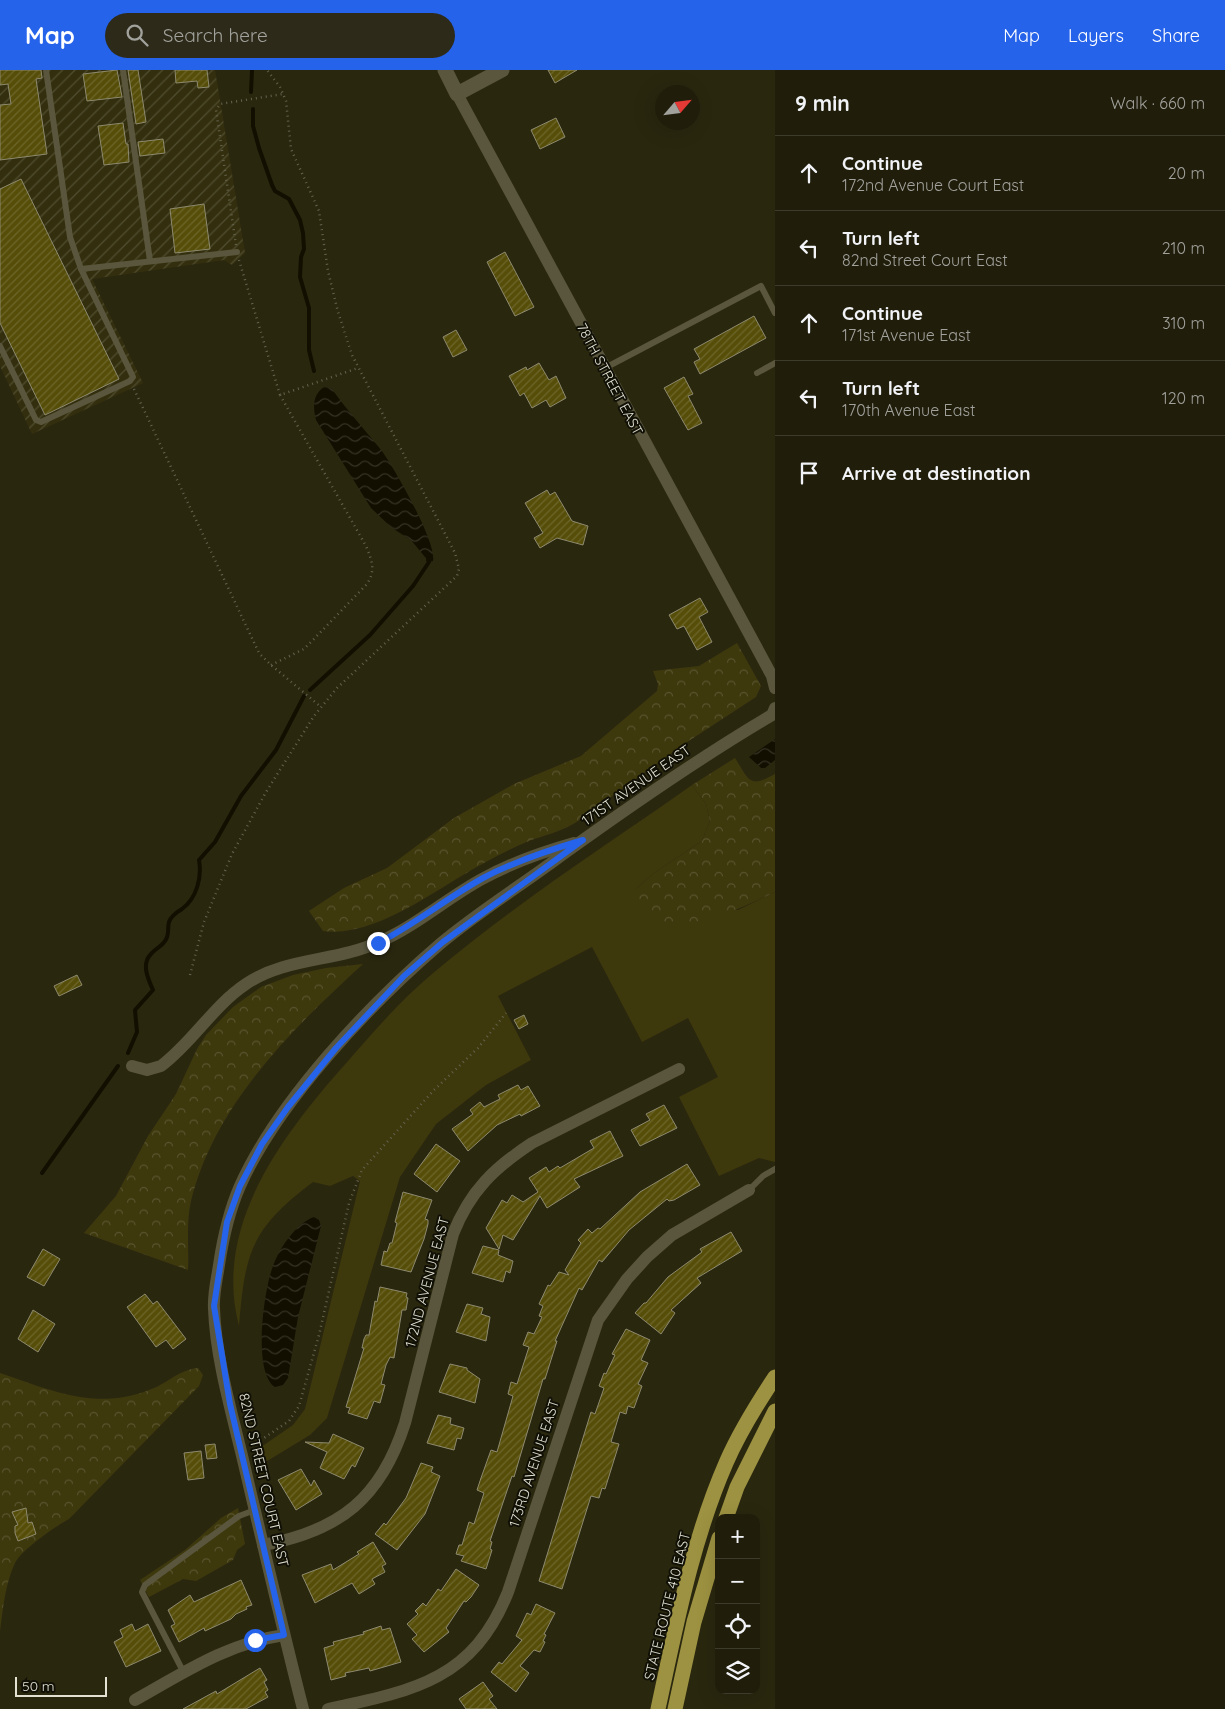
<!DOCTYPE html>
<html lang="en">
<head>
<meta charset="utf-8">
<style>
	body { margin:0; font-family:Quicksand,sans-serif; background:#2d2a19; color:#f1f3f6 }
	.controls { position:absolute; right:15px; bottom:15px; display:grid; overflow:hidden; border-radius:10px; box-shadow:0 5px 20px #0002 }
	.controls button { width:45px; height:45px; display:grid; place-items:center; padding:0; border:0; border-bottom:1px solid #3d3b2c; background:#201d0b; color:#f1f3f6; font:25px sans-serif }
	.compass { position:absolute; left:655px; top:15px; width:45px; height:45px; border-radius:50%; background:#201d0b; box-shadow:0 5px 20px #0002; rotate:62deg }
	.scale { position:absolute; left:15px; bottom:12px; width:92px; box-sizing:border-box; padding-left:5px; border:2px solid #e2e1d2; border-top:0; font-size:14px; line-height:18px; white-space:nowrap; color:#e2e1d2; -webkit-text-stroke:4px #111006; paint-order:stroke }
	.stop { position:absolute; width:15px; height:15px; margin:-11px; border:4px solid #2563eb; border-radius:50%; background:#fff }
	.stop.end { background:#2563eb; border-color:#fff; box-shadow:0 1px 5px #0008 }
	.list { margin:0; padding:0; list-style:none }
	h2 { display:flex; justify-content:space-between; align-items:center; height:65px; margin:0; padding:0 20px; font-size:21px }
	h2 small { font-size:16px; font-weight:400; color:#a2a29d }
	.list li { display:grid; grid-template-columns:32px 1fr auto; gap:15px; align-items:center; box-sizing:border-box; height:75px; padding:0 20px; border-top:1px solid #3d3b2c }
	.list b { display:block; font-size:19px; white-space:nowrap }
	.list p { margin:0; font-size:16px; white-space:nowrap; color:#a2a29d }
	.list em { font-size:16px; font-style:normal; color:#a2a29d }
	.icon { flex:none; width:28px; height:28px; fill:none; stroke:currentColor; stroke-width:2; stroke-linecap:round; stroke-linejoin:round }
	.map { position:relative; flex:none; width:775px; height:1639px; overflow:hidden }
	header { display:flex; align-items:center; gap:30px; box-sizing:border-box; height:70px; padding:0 25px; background:#2563eb; color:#fff }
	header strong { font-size:24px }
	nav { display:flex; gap:28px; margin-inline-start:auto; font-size:18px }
	.search { width:350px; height:45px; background:#2d2a19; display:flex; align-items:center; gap:12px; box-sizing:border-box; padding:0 18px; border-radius:28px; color:#a2a29d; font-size:19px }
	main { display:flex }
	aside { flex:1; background:#201d0b }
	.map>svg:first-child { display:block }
	.industrial { fill:url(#industrial-furrows) }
	.green { fill:#3e380d }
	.forest { fill:url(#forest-crowns) }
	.water { fill:url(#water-waves) }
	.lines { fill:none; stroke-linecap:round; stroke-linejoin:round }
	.stream { stroke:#130f00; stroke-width:4 }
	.building { fill:url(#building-hatch); stroke:#8d8a6f }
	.path { stroke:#65634e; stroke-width:2.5; stroke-dasharray:1 4; stroke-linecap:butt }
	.lane { stroke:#59563d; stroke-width:6 }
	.street { stroke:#59563d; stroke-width:12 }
	.secondary { stroke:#59563d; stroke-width:15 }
	.highway { stroke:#9d9241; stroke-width:15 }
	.route { stroke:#2563eb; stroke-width:6 }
	.labels { text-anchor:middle; stroke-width:4; stroke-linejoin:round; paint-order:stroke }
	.street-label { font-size:14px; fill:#e2e1d2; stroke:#111006 }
</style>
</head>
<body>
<header>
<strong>Map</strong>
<div class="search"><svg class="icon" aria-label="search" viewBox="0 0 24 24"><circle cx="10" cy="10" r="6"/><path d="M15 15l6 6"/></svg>Search here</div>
<nav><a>Map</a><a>Layers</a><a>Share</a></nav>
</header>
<main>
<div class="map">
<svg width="775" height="1639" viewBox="0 0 775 1639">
	<defs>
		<pattern id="industrial-furrows" width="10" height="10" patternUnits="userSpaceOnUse" patternTransform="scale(1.25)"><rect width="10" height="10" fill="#332f0e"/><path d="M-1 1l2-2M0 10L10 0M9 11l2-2" fill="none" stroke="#504d30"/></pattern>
		<pattern id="forest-crowns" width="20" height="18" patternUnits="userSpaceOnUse" patternTransform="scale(1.25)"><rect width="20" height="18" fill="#3e380d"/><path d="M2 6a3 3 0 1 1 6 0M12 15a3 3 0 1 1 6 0" fill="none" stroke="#5a542f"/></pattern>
		<pattern id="water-waves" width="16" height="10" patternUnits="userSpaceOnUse" patternTransform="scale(1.25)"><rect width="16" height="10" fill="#130f00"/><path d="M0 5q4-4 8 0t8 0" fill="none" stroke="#353224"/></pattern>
		<pattern id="building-hatch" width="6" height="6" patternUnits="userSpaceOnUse" patternTransform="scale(1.25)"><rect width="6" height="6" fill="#554d08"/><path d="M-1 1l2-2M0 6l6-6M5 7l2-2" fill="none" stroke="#6d662b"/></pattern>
	</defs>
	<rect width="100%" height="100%" fill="#2a270f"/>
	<polygon class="industrial" points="0,0 215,0 245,183 232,195 224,190 92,209 143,313 32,364 0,296"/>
	<path class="green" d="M692,715L706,734L710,751L702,771L654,803L636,819L738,840L775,822V1092L759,1088L719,1106L679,1027L718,1007L688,948L642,972L592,877L498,926L531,990L486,1015L436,1054L400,1107L327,1348L310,1365L259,1396L261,1377L293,1355L305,1339L360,1111L353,1106L330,1116L313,1112C252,1158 245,1181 239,1256C212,1154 285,1062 348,991C374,961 401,930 432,904C513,835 604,777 692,715Z"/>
	<g class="forest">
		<path d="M737,573L761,616L756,627L684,674L575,753C560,762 545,765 529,771C514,777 499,785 484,793C438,817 377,868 323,861L309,841L344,818L387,798L454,748L514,714L581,686L657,621L658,614L653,601L699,596Z"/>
		<path d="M735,688C749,710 749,719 775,704V822C739,840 699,856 658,857L637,838L636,819L654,803L702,771L710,751L706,734L692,715Z"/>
		<path d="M363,894C292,959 215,1034 191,1131C186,1152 189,1178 188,1200L84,1163L116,1126L148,1066L176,1024L197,979L206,965L233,937L261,917L293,905L326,898Z"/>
		<path d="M198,1298L203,1305L199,1316L69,1449C56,1456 21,1480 15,1493C5,1514 3,1539 0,1561V1303C50,1320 96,1341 149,1320C167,1314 178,1300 198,1298Z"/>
		<polygon points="238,1438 245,1474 237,1480 233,1490 196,1511 183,1509 149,1527 140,1510 185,1480 221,1448"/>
	</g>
	<g class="water">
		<path d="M324,317L331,318C347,340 365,360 382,381C394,398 437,472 433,491L429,492L411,470L392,458L371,438L316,350C313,338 312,325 324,317Z"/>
		<polygon points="775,669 775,690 765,698 761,698 749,687"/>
		<path d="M314,1147L319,1150L321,1156L298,1247L288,1308L283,1315L275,1317C252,1302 264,1219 273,1196C279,1179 296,1153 314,1147Z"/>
	</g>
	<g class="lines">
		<g class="stream">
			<polyline points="251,22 252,0"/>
			<polyline points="253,39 253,56 259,78 272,115 275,121 289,129 300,150 303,163 304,179 301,187 300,207 309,238 309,280 314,301"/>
			<polyline points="310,620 370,565 413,516 429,492 428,490"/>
			<path d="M128,983L137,962L135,940L153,920C148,909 141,894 151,884C155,879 162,876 165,871C170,864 167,859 169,852C171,846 177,842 182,839C197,828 202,807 199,790L215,772L241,726L276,680L304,626"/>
			<polyline points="42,1103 118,996"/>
		</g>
	</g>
	<g class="building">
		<polygon points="0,0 41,0 42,8 36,9 47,84 0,90 0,35 11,34 8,14 0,15"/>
		<polygon points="117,0 122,27 87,31 83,4"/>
		<polygon points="128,0 138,0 146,52 136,54"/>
		<polygon points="175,0 207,0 209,17 198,18 197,11 176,13"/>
		<polygon points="548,0 577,0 555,13"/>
		<polygon points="556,48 565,67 540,79 531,60"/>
		<polygon points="123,53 126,74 128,74 129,92 104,95 98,56"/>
		<polygon points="163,69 165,83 140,86 138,72"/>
		<polygon points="21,109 119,309 45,345 0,253 0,119"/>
		<polygon points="204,134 210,179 175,183 170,139"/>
		<polygon points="505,182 534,237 515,246 487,192"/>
		<polygon points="754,246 766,268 700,304 694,292 700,289 694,279"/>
		<polygon points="456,260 467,280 453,287 443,267"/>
		<polygon points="539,293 549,310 556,306 566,328 550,337 546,330 532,338 524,323 520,326 509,306 526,297 527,300"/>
		<polygon points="684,307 693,324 688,326 702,353 688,360 664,318"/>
		<polygon points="547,420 550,425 555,422 572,451 588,456 583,475 557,468 540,478 534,468 543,463 525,433"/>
		<polygon points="700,528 708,542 699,547 712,572 697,580 684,556 677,559 669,545"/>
		<polygon points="77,905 82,915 59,926 54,916"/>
		<polygon points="524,945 528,954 519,959 514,950"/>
		<polygon points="518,1015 521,1020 528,1016 540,1036 521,1046 520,1044 497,1055 468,1081 452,1059 473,1044 470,1040 480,1032 484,1037 500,1029 498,1025"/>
		<polygon points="664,1035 677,1058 640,1076 631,1060 650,1050 646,1044"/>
		<polygon points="610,1061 623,1086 574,1109 580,1117 547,1138 540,1126 513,1170 503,1165 499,1179 486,1158 502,1130 507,1133 512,1125 523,1132 538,1122 529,1108 546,1097 549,1102 558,1096 560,1098 594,1078 590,1071"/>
		<polygon points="436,1074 460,1091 437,1122 414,1104"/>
		<polygon points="687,1094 700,1115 674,1130 669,1131 667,1129 629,1160 602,1192 599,1190 582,1220 579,1218 555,1271 557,1271 545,1309 543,1309 514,1407 512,1406 490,1471 492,1472 490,1479 492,1480 486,1499 461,1491 464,1486 456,1484 459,1475 462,1475 469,1452 474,1454 484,1423 477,1420 481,1408 491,1380 497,1382 513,1326 508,1324 511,1312 517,1314 529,1277 523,1275 528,1262 534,1264 542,1247 539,1246 543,1236 539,1234 548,1215 550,1216 559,1202 569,1205 565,1200 581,1173 578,1170 588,1159 592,1163 598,1158 600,1159 640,1122"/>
		<polygon points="403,1122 432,1130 425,1149 428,1150 428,1154 424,1169 411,1202 381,1195 384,1181 387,1182 390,1173 392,1173 397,1153 395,1152"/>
		<polygon points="731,1162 742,1181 697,1208 701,1213 671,1240 675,1243 661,1264 635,1243 644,1233 646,1233 668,1207 702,1182 700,1179"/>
		<polygon points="483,1176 499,1180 498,1185 513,1191 510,1203 506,1201 503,1212 472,1203"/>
		<polygon points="43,1179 60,1189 44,1216 27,1207"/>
		<polygon points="380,1217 407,1223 406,1227 408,1228 406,1240 402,1240 394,1288 390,1287 386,1295 381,1314 385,1315 380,1333 374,1331 367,1349 348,1343 350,1338 346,1337 364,1278 362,1278 364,1269 366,1265 369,1265 375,1231 377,1232"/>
		<polygon points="145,1224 153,1234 157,1231 186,1269 173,1279 166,1270 156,1277 127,1237"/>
		<polygon points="467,1234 483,1238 481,1244 490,1247 486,1271 456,1262"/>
		<polygon points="33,1240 55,1254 38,1282 18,1269"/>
		<polygon points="626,1259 650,1270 641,1290 648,1293 638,1314 642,1316 634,1338 628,1336 626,1344 620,1342 611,1372 619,1374 605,1419 602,1418 599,1428 591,1426 562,1519 539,1511 591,1342 595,1344 604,1318 599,1316 604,1303 606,1304 615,1285 612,1284"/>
		<polygon points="450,1294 467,1298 467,1300 480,1309 475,1333 439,1322"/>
		<polygon points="438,1345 451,1348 450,1354 464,1358 461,1369 457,1368 454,1380 427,1373"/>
		<polygon points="333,1364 364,1378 355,1397 352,1395 344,1409 320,1398 327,1382 305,1372 329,1373"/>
		<polygon points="215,1374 217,1388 207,1389 205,1375"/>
		<polygon points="201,1381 204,1408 188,1410 184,1383"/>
		<polygon points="421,1393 433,1397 431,1402 440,1406 425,1444 397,1480 375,1464 384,1453 386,1455 406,1428"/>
		<polygon points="301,1399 311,1416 314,1410 322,1424 296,1440 278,1410"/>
		<polygon points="26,1438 28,1453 32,1452 36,1464 18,1471 15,1463 15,1456 18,1455 12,1442"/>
		<polygon points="373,1472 386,1494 382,1496 385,1502 372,1509 375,1514 359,1524 352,1513 315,1533 302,1505 331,1494 333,1500 359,1484 357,1482"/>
		<polygon points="456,1499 479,1515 471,1527 466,1532 464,1531 446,1558 449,1562 424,1582 412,1569 417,1565 407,1554 418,1544 415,1541 423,1533 426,1536 438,1519 441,1521"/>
		<polygon points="241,1510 252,1535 246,1537 247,1539 236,1544 231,1549 205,1561 204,1558 179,1572 171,1556 175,1554 168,1540 190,1525 194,1532"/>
		<polygon points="536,1534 555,1543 544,1564 546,1565 543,1571 545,1572 540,1582 534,1580 520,1596 529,1603 516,1622 491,1602 499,1592 502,1594 522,1570 516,1566 527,1543 531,1545"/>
		<polygon points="132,1554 135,1561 148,1554 161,1581 126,1597 114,1572 123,1567 120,1560"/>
		<polygon points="381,1556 382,1560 390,1558 401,1592 370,1601 369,1598 345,1603 346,1606 331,1610 324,1578 334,1575 333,1572 364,1564 363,1562"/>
		<polygon points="260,1598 267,1610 264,1612 268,1620 265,1622 268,1627 246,1639 183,1639 216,1621 217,1624"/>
		<polygon points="483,1612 493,1626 489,1629 497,1639 466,1639 459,1629"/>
	</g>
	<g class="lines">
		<g class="path">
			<polyline points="236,175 216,40 220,34 283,24"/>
			<polyline points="239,190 280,325 358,298"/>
			<polyline points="134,319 259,583 271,595 321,637"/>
			<path d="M271,595L304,579L312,571L367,514C376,500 372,491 366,476L280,325"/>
			<polyline points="190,905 204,852 232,784 266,722 314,646 337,618 457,506 459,499 455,483 352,285 338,242 328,201 319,141 291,79 286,31 280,17 267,0"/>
			<polyline points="252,1376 289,1351 299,1336 319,1265 349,1133 362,1100 433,1021 478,978 506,943"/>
		</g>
		<g class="lane">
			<polyline points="46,0 70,167 81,199"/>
			<polyline points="123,0 150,191"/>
			<polyline points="0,276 36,350 41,352 130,311 133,307 81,199 237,182"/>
			<polyline points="605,298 761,216 775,243"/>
			<polyline points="757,303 775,293"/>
			<polyline points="749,1120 763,1106 775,1099"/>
			<polyline points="184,1603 142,1522 145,1515 239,1446 255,1440"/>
		</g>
		<g class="street">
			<polyline points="457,24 772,606 775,618"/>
			<path d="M132,996L147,1000L161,996C193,972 213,936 246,914C286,887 336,892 379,872C416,856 447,828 482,809C511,793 542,782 574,773"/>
			<path d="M263,1475C340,1461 381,1428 405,1353L453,1164C470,1121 494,1098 532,1073L679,999"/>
			<path d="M135,1630C185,1602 226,1574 284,1565"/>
			<path d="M303,1639C282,1557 263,1475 244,1394C232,1343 216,1290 214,1239C213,1224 217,1209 219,1195C223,1168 229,1141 240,1116C278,1031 369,935 440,874C478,842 522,815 562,785C630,736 699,688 772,645L775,638"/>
			<path d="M328,1639C413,1621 473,1610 508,1522L598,1250L627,1209L647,1187L672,1165L749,1120"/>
		</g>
		<polyline class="secondary" points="445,0 457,24 502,0"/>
		<g class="highway">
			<polyline points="726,1448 737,1417 775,1341"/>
			<path d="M658,1639C676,1556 692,1471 726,1393C739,1363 757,1334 775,1307"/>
			<polyline points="675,1639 694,1552 719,1468"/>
		</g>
	</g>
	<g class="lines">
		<path class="route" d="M255,1570L284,1565L230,1334L214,1236L227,1152L240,1116L262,1074L288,1037L336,978L404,906L443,872L583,770C549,780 515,791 483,808C447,828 415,854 378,873"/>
	</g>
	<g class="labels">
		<g class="street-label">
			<text transform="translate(610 309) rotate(62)" y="5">78TH STREET EAST</text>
			<text transform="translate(636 715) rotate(-35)" y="5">171ST AVENUE EAST</text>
			<text transform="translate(427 1212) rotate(-75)" y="5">172ND AVENUE EAST</text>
			<text transform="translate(534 1393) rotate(-72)" y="5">173RD AVENUE EAST</text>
			<text transform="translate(264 1410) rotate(77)" y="5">82ND STREET COURT EAST</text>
			<text transform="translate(667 1536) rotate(-76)" y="5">STATE ROUTE 410 EAST</text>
		</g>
	</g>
</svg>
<div class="controls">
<button>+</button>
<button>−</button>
<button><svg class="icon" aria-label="locate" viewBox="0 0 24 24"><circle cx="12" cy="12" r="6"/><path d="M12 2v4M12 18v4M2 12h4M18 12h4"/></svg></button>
<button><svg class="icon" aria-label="layers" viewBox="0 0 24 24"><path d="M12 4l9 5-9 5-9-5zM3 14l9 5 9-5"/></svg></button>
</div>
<svg class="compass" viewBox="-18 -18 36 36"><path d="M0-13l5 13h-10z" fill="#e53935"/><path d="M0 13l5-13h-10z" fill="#a2a29d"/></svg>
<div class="scale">50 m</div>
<div class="stop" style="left:255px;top:1570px"></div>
<div class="stop end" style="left:378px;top:873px"></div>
</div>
<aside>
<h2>9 min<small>Walk · 660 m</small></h2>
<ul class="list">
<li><svg class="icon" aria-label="ahead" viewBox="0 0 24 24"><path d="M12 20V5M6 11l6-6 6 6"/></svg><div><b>Continue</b><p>172nd Avenue Court East</p></div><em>20 m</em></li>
<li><svg class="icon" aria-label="left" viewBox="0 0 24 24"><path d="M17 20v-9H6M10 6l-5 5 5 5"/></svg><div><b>Turn left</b><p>82nd Street Court East</p></div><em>210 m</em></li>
<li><svg class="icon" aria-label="ahead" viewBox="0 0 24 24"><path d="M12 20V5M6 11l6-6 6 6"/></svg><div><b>Continue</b><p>171st Avenue East</p></div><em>310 m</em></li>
<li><svg class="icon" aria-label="left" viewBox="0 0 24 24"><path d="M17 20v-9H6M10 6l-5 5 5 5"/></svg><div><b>Turn left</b><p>170th Avenue East</p></div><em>120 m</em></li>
<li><svg class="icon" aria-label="arrive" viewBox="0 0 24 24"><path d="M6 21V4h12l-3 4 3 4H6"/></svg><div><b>Arrive at destination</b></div></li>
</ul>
</aside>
</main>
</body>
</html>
